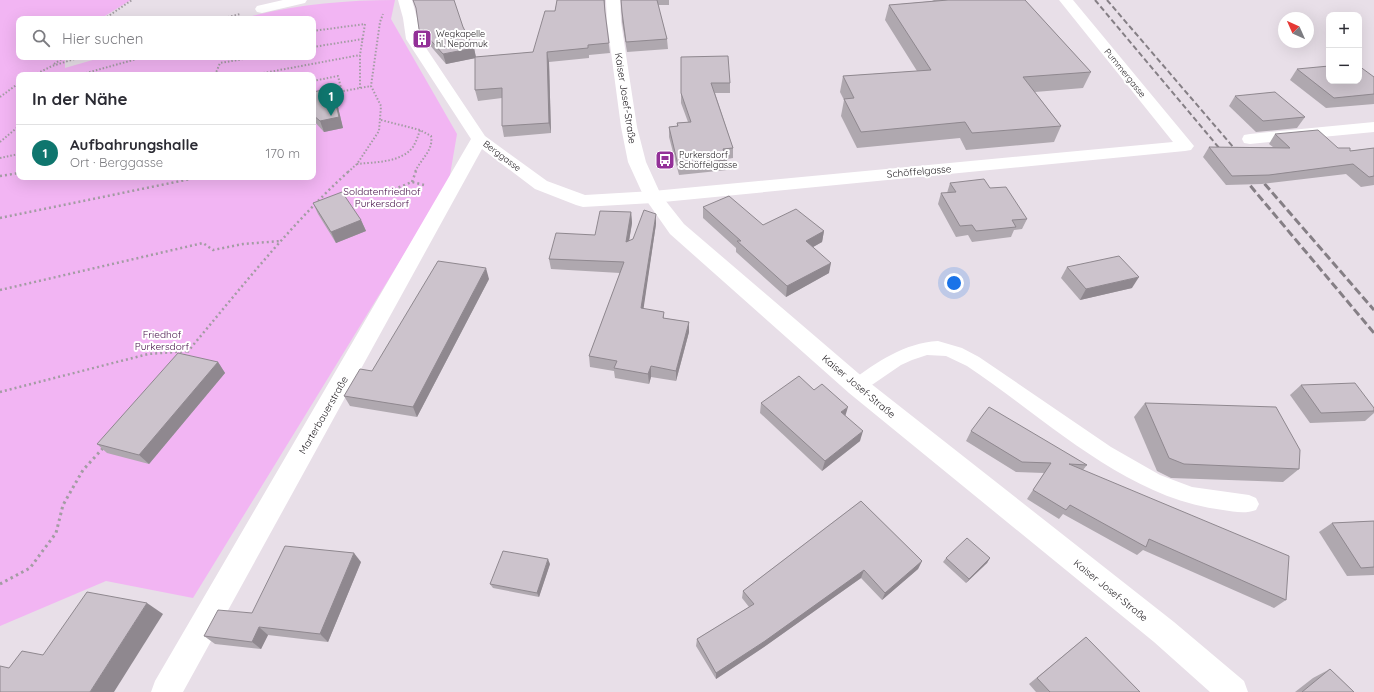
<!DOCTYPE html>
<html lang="de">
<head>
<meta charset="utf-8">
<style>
	body { margin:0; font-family:Quicksand,sans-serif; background:#f7f7f7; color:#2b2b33 }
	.controls { position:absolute; right:12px; top:12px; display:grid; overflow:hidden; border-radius:8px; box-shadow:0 4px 16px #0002 }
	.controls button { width:36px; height:36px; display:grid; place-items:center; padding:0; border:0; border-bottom:1px solid #e1e1e2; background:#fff; color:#2b2b33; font:20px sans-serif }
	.compass { position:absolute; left:1278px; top:12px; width:36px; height:36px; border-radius:50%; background:#fff; box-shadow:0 4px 16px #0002; rotate:315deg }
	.you { position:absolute; left:954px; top:283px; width:14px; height:14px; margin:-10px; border:3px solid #fff; border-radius:50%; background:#1a73e8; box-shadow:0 0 0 6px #1a73e833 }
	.badge { display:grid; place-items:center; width:26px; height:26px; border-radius:50%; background:#0f766e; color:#fff; font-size:13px; font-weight:700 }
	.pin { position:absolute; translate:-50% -33px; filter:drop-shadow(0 1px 2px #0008) }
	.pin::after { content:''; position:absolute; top:21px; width:14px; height:12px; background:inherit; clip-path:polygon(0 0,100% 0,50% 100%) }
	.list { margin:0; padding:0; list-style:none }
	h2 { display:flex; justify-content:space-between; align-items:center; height:52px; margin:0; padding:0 16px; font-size:17px }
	h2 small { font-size:13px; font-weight:400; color:#7c7c81 }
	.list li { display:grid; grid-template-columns:26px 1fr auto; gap:12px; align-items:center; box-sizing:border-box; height:56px; padding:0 16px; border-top:1px solid #e1e1e2 }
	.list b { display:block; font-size:15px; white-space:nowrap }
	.list p { margin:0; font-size:13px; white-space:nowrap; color:#7c7c81 }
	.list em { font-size:13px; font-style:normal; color:#7c7c81 }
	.icon { flex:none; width:22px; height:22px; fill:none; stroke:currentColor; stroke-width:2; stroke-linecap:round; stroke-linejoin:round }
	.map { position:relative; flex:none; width:1374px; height:692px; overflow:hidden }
	.search { position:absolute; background:#fff; box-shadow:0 4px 16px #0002; left:16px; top:16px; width:300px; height:44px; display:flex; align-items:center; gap:10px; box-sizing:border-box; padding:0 14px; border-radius:8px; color:#7c7c81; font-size:15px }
	.panel { position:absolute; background:#fff; box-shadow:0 4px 16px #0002; left:16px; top:72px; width:300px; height:108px; border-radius:8px }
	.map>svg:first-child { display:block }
	.green { fill:#f2b5f3; fill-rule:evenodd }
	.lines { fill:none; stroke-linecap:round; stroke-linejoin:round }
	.path-far2 { stroke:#a39ca3; stroke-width:2; stroke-dasharray:1.5 2; stroke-linecap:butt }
	.path-far1 { stroke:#a39ca3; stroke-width:2.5; stroke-dasharray:2 3; stroke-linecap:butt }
	.path { stroke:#a39ca3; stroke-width:3; stroke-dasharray:2.5 3.5; stroke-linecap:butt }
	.service { fill:#fff; fill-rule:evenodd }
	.minor { fill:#fff; fill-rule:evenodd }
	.secondary { fill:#fff; fill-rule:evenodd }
	.rail-far1 { stroke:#857f85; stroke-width:2; stroke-dasharray:5.5 3; stroke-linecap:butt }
	.rail { stroke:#857f85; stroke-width:3; stroke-dasharray:8 3.5; stroke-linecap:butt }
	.wall { fill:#afa8af }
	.shaded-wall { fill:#8f888f }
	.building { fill:#ccc3cc; stroke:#8f888f }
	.labels { text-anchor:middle; stroke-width:4; stroke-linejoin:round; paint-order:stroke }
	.far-poi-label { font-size:9px; fill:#252125; stroke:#fff; text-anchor:start }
	.far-street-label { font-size:9px; fill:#252125; stroke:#fff }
	.street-label { font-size:10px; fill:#252125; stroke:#fff }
	.park-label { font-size:10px; fill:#430d46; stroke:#fff }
</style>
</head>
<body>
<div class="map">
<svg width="1374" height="692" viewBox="0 0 1374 692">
	<rect width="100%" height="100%" fill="#e8dfe8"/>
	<path class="green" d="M0,0H131L100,19H19V57H65V68L103,57H313V19H240C291,5 343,0 395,0L391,19L457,134L449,181L193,598L106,581L0,626ZM19,75H313V177H19Z"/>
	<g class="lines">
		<g class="path-far2">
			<polyline points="104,19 132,0"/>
			<polyline points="221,19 240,14"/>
			<polyline points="313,31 365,24 360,55 360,88"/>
			<polyline points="313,47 363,39"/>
			<polyline points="54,64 65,57"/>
			<polyline points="34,75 52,66 81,57"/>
			<polyline points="79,75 144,57"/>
			<polyline points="215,75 220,63 256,57"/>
			<polyline points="253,75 360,55"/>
			<polyline points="313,81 338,76 342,92"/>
			<polyline points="333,93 371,86"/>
			<polyline points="0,97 19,83"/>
			<path d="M381,120L420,130L431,136C434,150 420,160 415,172"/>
			<polyline points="0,142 19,126"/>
			<polyline points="0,158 19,154"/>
			<path d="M357,164C374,162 401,163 413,147C416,142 418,136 420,130"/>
			<polyline points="348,172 357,164 379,131 381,106 371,86 380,22 383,14"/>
		</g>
		<g class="path-far1">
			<polyline points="0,176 19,173"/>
			<polyline points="412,182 416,171"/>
			<polyline points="380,195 412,182 424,185"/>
			<polyline points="0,218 200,177"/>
			<polyline points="0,290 203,243 213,250 243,244 281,241"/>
			<path d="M184,356C237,293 288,227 349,171"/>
			<polyline points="0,392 148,354 189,351"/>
		</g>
		<polyline class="path" points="0,584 30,568 56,533 63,505 83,470 104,447"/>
		<path class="service" d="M938,341L962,348L979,357L1111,447L1160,475L1192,487L1249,495L1256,498L1259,504L1256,510C1246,514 1234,512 1223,510C1125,498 1047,419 967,366L946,356L927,355L912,360L901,365L863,391L857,393L851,391L848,386L851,381C877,362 904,343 938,341Z"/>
		<g class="minor">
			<polygon points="283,0 307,0 305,3 262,13 257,12 255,9 257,6"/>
			<polygon points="398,0 412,0 417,18 420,39 485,136 547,181 585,195 653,191 1173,142 1059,0 1073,0 1194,146 1191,150 1185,151 653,203 583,207 576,205 535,189 482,149 183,692 151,692 155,681 471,139 406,39 403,18"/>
			<polygon points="1374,122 1374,132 1250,144 1244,143 1242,139 1244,135 1250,134"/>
		</g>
		<polygon class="secondary" points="606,0 620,0 621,22 637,127 646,162 661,195 684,224 865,379 1174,622 1244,681 1248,692 1210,692 1154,642 849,393 670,234 644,197 628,162 621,127 607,22"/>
		<g class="rail-far1">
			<polyline points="1095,0 1225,155"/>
			<polyline points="1107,0 1240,155"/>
		</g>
		<g class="rail">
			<polyline points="1257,175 1374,310"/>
			<polyline points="1243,177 1374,333"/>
		</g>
	</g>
	<g class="wall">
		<polygon points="557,0 605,0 605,16 610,53 589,55 589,58 549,62 551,133 504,137 502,126 502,98 478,101 475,90 475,58 446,64 428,43 427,40 423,41 421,38 419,29 463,27 474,48 476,57 533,52 555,11"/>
		<polygon points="621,0 669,0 669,5 658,5 667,39 668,49 627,52 622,22"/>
		<polygon points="932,0 1025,0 1091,72 1083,88 1035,92 1061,126 1054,142 966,150 960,138 857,148 841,116 844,100 840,92 843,76 917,71 885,20 889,5 934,1"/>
		<polygon points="681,57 730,83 730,93 715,93 733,148 733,158 727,159 727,170 679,175 669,137 669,127 677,126 677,123 688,122 681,103"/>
		<polygon points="1297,69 1374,77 1374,104 1326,108 1290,80"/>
		<polygon points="313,92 336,99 343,128 324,132 313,120"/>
		<polygon points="1235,96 1305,117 1297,128 1256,132 1229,106"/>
		<polygon points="1275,134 1338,148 1350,151 1374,148 1374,185 1361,187 1346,174 1262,184 1226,185 1203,157 1209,147 1273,147 1269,144"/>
		<polygon points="950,183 990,188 1027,219 1022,229 1014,230 1011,237 972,242 968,235 956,237 938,204 941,193 947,193"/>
		<polygon points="313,203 361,220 366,231 336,243 318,214"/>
		<polygon points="703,207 763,225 824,231 822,242 813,247 829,273 786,297 736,252 736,248 703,218"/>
		<polygon points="631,212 632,223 629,241 633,239 656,224 643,309 664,312 664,318 689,322 689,332 676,381 651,377 649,384 615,378 614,371 590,367 589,356 620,273 551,269 549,259 595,235"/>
		<polygon points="1067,267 1132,288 1080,300 1061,278"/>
		<polygon points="489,279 417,417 350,406 344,396"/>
		<polygon points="218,362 225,373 149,464 107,453 97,444"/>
		<polygon points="1301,385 1374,408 1374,413 1365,421 1310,423 1290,395"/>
		<polygon points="761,403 846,416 860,441 822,471 760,413"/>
		<polygon points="1145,403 1299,469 1283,482 1171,478 1157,471 1134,417"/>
		<polygon points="971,431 1087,465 1083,470 1286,600 1274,608 1143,550 1137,555 1063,514 1059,519 1027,499 1044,473 1016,472 966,441"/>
		<polygon points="861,501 922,561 918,569 882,600 861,578 764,647 716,679 696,646 697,639 749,607 742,598 743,591"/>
		<polygon points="1374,521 1374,575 1347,576 1319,532 1332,523"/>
		<polygon points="946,558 990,558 987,563 966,583 943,562"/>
		<polygon points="361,562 328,642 268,635 261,649 215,644 204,636"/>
		<polygon points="550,564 539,597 493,588 490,584"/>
		<polygon points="1086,637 1140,692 1036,692 1029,684"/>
		<polygon points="1330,669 1354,692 1295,692 1313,678"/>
	</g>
	<g class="shaded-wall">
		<polygon points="424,30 427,40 423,41 420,31"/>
		<polygon points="474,48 476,58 446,64 443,54"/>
		<polygon points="547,52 549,62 551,133 549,123"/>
		<polygon points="332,88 336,99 343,128 324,132 320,121"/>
		<polygon points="631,212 632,223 627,253 626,242"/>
		<polygon points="656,214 656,224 642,319 641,308"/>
		<polygon points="361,220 366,231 336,243 331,232"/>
		<polygon points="824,231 822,242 804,252 806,241"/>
		<polygon points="831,263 829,273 786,297 787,286"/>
		<polygon points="486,268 489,279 417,417 413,407"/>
		<polygon points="1139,277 1132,288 1080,300 1086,289"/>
		<polygon points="689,322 689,332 676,381 676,371"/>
		<polygon points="218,362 225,373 149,464 139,455"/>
		<polygon points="651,366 651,377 649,384 648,374"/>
		<polygon points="848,407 845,417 841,412"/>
		<polygon points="863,431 860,441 822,471 825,461"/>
		<polygon points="354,553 361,562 328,642 320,634"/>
		<polygon points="990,558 987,563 966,583 969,579"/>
		<polygon points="548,559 550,564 539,597 537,593"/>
		<polygon points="922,561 918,569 882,600 885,593"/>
		<polygon points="864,570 861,578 764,647 716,679 716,673"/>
		<polygon points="147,603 163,614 114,692 90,692"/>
		<polygon points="259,627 268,635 261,649 252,642"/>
	</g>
	<g class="building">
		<polygon points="413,0 454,0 463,27 474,48 443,54 425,34 424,30 420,31 419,29 416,8"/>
		<polygon points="557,0 604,0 605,12 609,43 588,45 588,48 547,52 549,123 502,126 502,88 475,90 475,57 533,52 545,11 555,11"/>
		<polygon points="621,0 657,0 667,39 626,42 622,12"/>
		<polygon points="948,0 1025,0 1091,72 1023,77 1061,126 972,133 965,122 861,132 844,99 854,98 843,76 931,70 889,5"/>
		<polygon points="728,56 730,83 711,83 733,148 723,149 727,160 678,165 669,127 678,126 677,123 691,122 681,93 681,57"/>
		<polygon points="1329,66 1329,81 1359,81 1359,66 1374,77 1374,94 1334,98 1297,69"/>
		<polygon points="332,88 339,117 320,121 313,115 313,92"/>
		<polygon points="1275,92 1305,117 1263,121 1235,96"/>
		<polygon points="1318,130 1338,148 1350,148 1350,151 1374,148 1374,176 1369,177 1353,164 1269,175 1232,176 1209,147 1290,148 1275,134"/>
		<polygon points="984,179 990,188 1006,187 1027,219 1012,220 1016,227 976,231 972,225 960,226 941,193 956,192 950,183"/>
		<polygon points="342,192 361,220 331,232 313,203"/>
		<polygon points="729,196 763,225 796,209 824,231 806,241 831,263 787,286 737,241 741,241 703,207"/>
		<polygon points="644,210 656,214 641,308 664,312 663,318 689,322 676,371 651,366 648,374 614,368 617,361 589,356 624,262 549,259 556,233 595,235 600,211 631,212 626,242 633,239"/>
		<polygon points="1119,256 1139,277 1086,289 1067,267"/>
		<polygon points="438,261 486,268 413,407 344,396 360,369 372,371"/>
		<polygon points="178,353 218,362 139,455 97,444"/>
		<polygon points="799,376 814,390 822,384 848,407 841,412 863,431 825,461 761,403"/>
		<polygon points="1355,383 1374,408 1374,411 1321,413 1301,385"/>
		<polygon points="1145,403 1276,407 1300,450 1299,469 1184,464 1169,458"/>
		<polygon points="989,407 1087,465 1069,464 1289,556 1286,600 1149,539 1146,547 1070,505 1066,510 1033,490 1051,463 1022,462 971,431"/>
		<polygon points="861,501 922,561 885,593 864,570 765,641 716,673 697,639 754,604 743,591"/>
		<polygon points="1374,521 1374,567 1361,568 1332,523"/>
		<polygon points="967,538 990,558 969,579 946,558"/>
		<polygon points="285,546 354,553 320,634 259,627 252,642 204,636 218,610 252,613"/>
		<polygon points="503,551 548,559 537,593 490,584"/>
		<polygon points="87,592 147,603 90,692 0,692 0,666 9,668 22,651 43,655"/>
		<polygon points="1086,637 1140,692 1050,692 1037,678"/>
		<polygon points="1330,669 1354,692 1302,692"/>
	</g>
	<defs>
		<symbol id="building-square" viewBox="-11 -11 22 22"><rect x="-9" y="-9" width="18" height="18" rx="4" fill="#933098" stroke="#fff"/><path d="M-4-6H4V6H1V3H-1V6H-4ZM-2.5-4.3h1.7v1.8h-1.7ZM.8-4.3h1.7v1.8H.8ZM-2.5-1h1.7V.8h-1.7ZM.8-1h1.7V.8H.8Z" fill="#fff"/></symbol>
		<symbol id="bus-square" viewBox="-11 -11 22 22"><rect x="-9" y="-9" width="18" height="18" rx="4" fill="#933098" stroke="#fff"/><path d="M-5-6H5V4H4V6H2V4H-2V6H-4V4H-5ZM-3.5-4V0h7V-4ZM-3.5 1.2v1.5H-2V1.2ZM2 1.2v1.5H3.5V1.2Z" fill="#fff"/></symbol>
	</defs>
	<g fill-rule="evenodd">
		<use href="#building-square" x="411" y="28" width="22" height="22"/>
		<use href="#bus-square" x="654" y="149" width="22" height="22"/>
	</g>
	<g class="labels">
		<g class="far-poi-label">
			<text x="436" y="37">Wegkapelle<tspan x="436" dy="10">hl. Nepomuk</tspan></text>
			<text x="679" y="158">Purkersdorf<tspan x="679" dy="10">Schöffelgasse</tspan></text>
		</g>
		<g class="far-street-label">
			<text transform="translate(1125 73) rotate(51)" y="3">Pummergasse</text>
			<text transform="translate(502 156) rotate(37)" y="3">Berggasse</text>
		</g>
		<g class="street-label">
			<text transform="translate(626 98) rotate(81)" y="4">Kaiser Josef-Straße</text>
			<text transform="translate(919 171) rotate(-5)" y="4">Schöffelgasse</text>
			<text transform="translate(859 386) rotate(40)" y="4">Kaiser Josef-Straße</text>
			<text transform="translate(323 415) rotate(-60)" y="4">Marterbauerstraße</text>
			<text transform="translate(1111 590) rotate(39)" y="4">Kaiser Josef-Straße</text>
		</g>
		<g class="park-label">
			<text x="382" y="195">Soldatenfriedhof<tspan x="382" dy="12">Purkersdorf</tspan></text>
			<text x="162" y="338">Friedhof<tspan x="162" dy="12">Purkersdorf</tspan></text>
		</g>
	</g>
</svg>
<div class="controls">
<button>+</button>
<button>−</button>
</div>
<svg class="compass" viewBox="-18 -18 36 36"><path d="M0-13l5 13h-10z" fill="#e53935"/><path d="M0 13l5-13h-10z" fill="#7c7c81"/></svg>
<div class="you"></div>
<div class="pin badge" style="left:331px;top:116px">1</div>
<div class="search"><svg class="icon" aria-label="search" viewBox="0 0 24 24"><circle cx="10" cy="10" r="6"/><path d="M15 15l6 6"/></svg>Hier suchen</div>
<section class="panel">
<h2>In der Nähe<small></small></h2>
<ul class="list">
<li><span class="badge">1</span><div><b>Aufbahrungshalle</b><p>Ort · Berggasse</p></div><em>170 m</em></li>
</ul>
</section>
</div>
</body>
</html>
